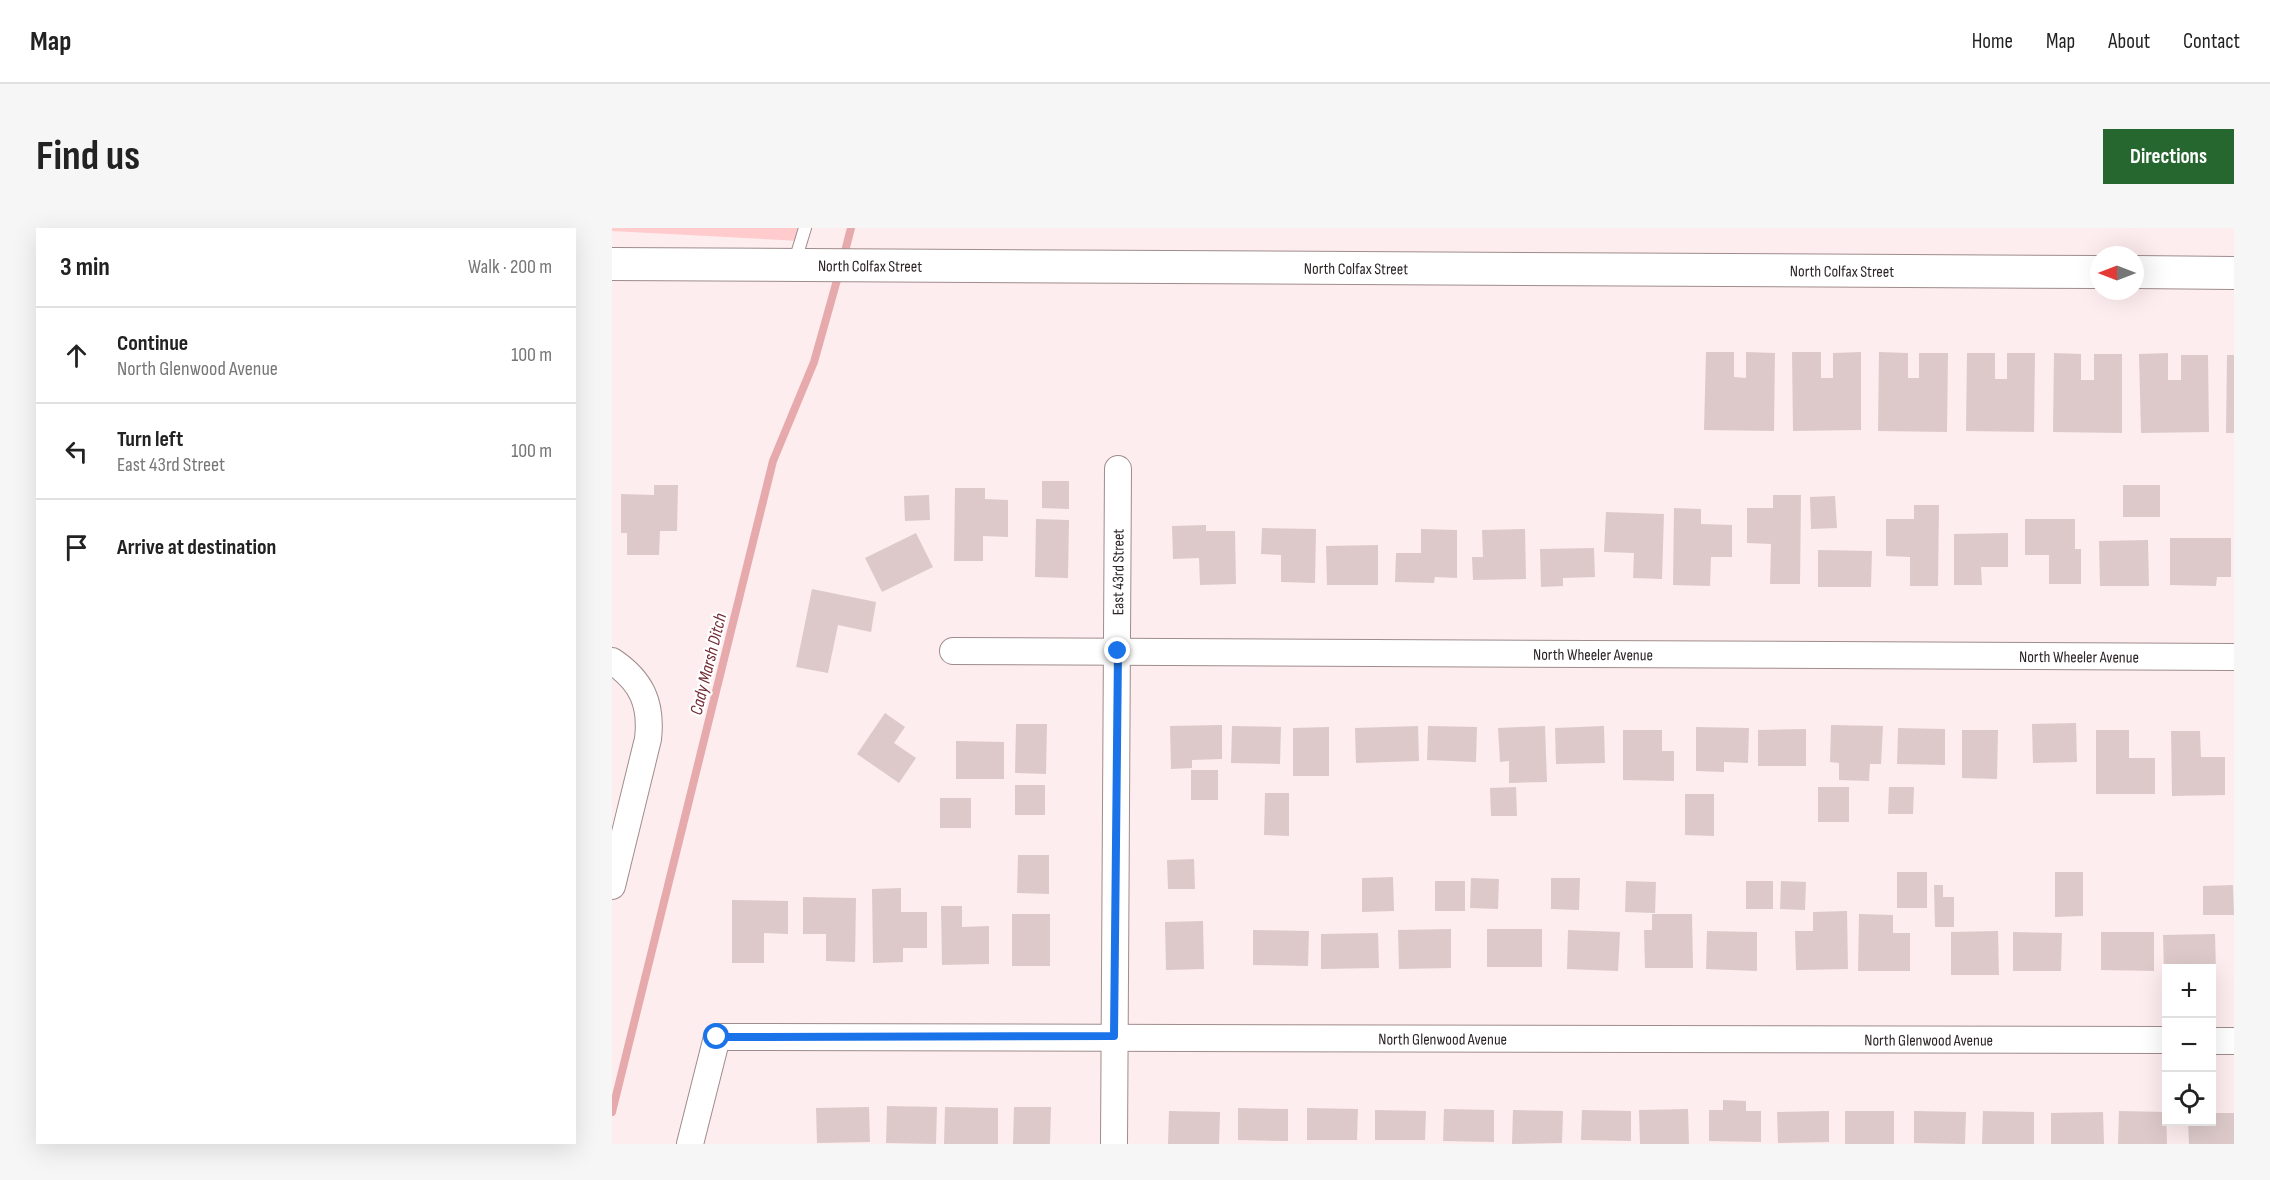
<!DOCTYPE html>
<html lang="en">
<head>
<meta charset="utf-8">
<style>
	body { margin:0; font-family:"Sofia Sans Condensed",sans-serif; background:#f6f6f6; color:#222 }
	.controls { position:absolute; right:18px; bottom:18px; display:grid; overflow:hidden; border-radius:0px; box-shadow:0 6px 24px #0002 }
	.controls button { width:54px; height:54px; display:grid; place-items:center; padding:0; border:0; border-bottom:2px solid #e0e0e0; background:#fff; color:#222; font:30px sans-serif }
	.compass { position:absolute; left:1478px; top:18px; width:54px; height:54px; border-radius:50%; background:#fff; box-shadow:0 6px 24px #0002; rotate:270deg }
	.stop { position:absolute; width:18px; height:18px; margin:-14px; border:4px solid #1a73e8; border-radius:50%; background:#fff }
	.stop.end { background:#1a73e8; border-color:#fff; box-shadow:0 2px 6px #0008 }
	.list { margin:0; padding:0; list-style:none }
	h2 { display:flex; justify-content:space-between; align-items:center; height:78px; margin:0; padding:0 24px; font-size:26px }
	h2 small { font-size:20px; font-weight:400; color:#767676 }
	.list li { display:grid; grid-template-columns:39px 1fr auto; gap:18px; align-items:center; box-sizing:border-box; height:96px; padding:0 24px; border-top:2px solid #e0e0e0 }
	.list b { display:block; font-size:22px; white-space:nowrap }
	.list p { margin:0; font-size:20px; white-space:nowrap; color:#767676 }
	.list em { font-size:20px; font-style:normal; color:#767676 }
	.icon { flex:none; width:33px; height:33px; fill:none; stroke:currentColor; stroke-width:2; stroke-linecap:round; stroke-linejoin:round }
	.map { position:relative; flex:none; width:1622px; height:916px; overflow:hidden; border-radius:0px }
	header { display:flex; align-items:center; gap:36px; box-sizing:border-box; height:84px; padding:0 30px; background:#fff; border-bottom:2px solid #e0e0e0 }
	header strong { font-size:28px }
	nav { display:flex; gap:33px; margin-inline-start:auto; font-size:21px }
	.intro { display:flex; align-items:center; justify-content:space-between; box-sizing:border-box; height:144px; padding:0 36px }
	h1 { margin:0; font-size:42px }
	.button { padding:15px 27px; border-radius:0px; background:#266730; color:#fff; font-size:21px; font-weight:700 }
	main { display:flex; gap:36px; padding:0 36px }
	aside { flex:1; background:#fff; border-radius:0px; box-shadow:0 6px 24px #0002 }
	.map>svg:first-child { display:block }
	.green { fill:#ffcbcc }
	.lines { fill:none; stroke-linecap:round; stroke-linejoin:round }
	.stream { stroke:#e7aaac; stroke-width:8 }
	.building { fill:#ddc9c9 }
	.service-casing { stroke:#9f8c8c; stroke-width:14 }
	.minor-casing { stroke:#9f8c8c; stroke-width:28 }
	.tertiary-casing { stroke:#9f8c8c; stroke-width:34 }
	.service { stroke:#fff; stroke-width:12 }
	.minor { stroke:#fff; stroke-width:26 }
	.tertiary { stroke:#fff; stroke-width:32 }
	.route { stroke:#1a73e8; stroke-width:8 }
	.labels { text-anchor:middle; stroke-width:4.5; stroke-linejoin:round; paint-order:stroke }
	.street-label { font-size:16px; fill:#2c2425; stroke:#fff }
	.water-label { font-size:18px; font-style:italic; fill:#742c34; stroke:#fff }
</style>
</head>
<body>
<header>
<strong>Map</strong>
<nav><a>Home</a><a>Map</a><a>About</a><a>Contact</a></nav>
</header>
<div class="intro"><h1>Find us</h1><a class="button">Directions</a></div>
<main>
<aside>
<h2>3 min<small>Walk · 200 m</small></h2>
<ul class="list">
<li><svg class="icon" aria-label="ahead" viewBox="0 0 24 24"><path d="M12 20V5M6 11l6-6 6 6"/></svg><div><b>Continue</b><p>North Glenwood Avenue</p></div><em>100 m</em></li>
<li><svg class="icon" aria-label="left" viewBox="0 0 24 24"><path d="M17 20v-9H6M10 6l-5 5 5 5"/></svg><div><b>Turn left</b><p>East 43rd Street</p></div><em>100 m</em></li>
<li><svg class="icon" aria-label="arrive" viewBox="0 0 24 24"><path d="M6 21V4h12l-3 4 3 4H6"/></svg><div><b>Arrive at destination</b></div></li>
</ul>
</aside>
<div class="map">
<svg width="1622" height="916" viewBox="0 0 1622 916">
	<rect width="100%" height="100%" fill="#feedee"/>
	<polygon class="green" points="0,0 192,0 189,13 0,3"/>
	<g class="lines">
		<g class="stream">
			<polyline points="231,31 239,0"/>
			<polyline points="0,884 161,233 202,134 227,45"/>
		</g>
	</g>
	<g class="building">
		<polygon points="1094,124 1122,124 1122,149 1134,150 1134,124 1163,125 1162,203 1092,202"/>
		<polygon points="1180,124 1209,124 1209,150 1221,150 1221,125 1249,124 1249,202 1181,203"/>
		<polygon points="1267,124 1296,125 1296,150 1307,150 1307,125 1336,125 1335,204 1266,203"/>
		<polygon points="1355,125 1383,125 1383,151 1395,151 1395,125 1423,125 1422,204 1354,203"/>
		<polygon points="1442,125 1469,126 1469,152 1482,152 1482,126 1510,126 1510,205 1441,204"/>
		<polygon points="1556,125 1556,152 1569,152 1569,127 1596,127 1597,204 1529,205 1527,126"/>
		<polygon points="1615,127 1622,127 1622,205 1614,205"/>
		<polygon points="430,253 457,253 457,281 430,280"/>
		<polygon points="42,257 66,257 65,303 48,303 47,327 15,327 15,305 9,305 9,266 42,267"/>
		<rect x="1511" y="257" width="37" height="32"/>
		<polygon points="343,260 373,260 373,271 396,272 396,309 371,308 371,333 342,333"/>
		<polygon points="317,267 318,292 293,293 292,268"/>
		<polygon points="1161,267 1189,267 1188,356 1158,356 1159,316 1135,315 1135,280 1161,280"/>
		<polygon points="1223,268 1225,300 1199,301 1198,269"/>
		<polygon points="1302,277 1327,277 1326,358 1298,358 1298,329 1274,328 1274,291 1302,291"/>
		<polygon points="1062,280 1089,281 1089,296 1120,297 1120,329 1099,329 1098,358 1061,357"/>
		<polygon points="994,284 1052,286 1050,351 1021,350 1022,325 992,324"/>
		<polygon points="424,291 457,292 456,350 423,349"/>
		<polygon points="1413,291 1463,291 1463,321 1469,321 1469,356 1437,356 1437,327 1413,327"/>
		<polygon points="594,297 594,303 623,303 624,356 588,357 587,330 561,331 560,298"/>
		<polygon points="650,300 704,301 703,355 669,354 669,327 649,326"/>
		<polygon points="809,301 845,302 845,350 823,349 822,355 783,354 784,325 809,325"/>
		<polygon points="913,301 914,351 861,352 860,329 871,329 870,302"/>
		<polygon points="304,305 321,339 270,364 253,330"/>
		<polygon points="1396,305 1396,339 1369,339 1370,357 1342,357 1342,306"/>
		<polygon points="1558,310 1619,310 1619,349 1605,349 1604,358 1558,357"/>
		<polygon points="1536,312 1537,358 1488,358 1487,313"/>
		<polygon points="766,317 766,357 715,357 714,318"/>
		<polygon points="982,320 983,349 951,350 951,358 929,359 928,321"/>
		<polygon points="1206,322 1260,323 1259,359 1206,359"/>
		<polygon points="200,361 264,374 259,404 226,397 216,445 184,439"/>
		<polygon points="273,485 293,499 282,515 304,530 287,555 245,526"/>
		<polygon points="1464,495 1465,534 1421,535 1420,496"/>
		<polygon points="404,496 435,496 434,546 403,545"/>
		<polygon points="610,497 610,531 580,532 580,540 559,541 558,498"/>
		<polygon points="1219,497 1271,498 1269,536 1258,536 1257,553 1227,552 1227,535 1218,534"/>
		<polygon points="620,498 669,499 668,536 619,535"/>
		<polygon points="806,498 807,533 744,535 743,500"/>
		<polygon points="816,498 865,499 864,534 815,532"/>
		<polygon points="933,498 935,554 897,555 897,533 888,534 886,500"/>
		<polygon points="992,498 993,535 944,536 943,500"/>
		<polygon points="717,499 717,548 681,548 681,500"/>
		<polygon points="1084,499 1137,500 1136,535 1112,534 1112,544 1084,543"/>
		<polygon points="1286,500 1333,501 1333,537 1285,536"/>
		<polygon points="1194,501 1194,538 1146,538 1146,502"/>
		<polygon points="1011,502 1050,502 1050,523 1062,523 1062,553 1011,552"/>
		<polygon points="1350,502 1386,502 1385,551 1350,550"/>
		<polygon points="1484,502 1517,502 1517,530 1543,530 1543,566 1484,566"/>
		<polygon points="1559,503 1588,503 1589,529 1613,529 1613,567 1560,568"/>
		<polygon points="344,513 392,514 392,551 344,551"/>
		<rect x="579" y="542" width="27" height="30"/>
		<rect x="403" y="557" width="30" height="30"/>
		<polygon points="904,559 905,588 879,588 878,560"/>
		<rect x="1206" y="559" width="31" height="35"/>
		<polygon points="1277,559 1302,559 1301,586 1276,586"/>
		<polygon points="653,565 677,565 677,608 652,607"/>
		<polygon points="1073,566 1102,566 1102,608 1073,607"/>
		<rect x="328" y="570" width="31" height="30"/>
		<polygon points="406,627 437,627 437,666 405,665"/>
		<polygon points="582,631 583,661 556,661 555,632"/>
		<rect x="1285" y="644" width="30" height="36"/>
		<polygon points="1443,644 1471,644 1471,688 1443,689"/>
		<polygon points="781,649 782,683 750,684 750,650"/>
		<polygon points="859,650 887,651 886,681 858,680"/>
		<polygon points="939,650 968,650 967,682 939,681"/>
		<rect x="823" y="653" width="30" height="30"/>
		<polygon points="1014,653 1044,654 1043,685 1013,684"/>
		<rect x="1134" y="653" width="27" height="28"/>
		<polygon points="1169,653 1194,654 1193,682 1168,681"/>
		<polygon points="1322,657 1331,657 1331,669 1342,669 1342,699 1323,699"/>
		<polygon points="1621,657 1622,687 1591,687 1591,658"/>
		<polygon points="289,660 289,684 315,684 315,720 291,720 291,734 261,735 260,661"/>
		<polygon points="191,669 244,670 243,734 214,733 214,706 191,706"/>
		<polygon points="120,672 176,673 176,706 152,705 152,735 120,735"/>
		<polygon points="329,678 350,678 350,699 377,698 377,736 330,737"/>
		<polygon points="1235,683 1236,741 1184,742 1183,703 1201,703 1201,684"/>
		<rect x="400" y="686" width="38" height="52"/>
		<polygon points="1040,686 1080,686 1081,740 1033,740 1032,702 1040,702"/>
		<polygon points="1247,686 1281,687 1281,705 1298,705 1298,743 1246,743"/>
		<polygon points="591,693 592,741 554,742 553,694"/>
		<polygon points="839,701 839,740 787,741 786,702"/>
		<rect x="875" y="701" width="55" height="38"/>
		<polygon points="641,702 697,703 696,738 641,737"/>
		<polygon points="956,702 1008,704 1006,743 955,741"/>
		<polygon points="1095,703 1145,704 1145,743 1094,741"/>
		<polygon points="1386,703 1387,747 1339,747 1339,704"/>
		<polygon points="1401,704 1450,705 1449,743 1401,743"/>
		<polygon points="1489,704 1542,704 1542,743 1489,742"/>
		<polygon points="766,705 767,740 709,741 709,706"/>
		<polygon points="1603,706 1604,743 1600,743 1600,740 1554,740 1554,744 1552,744 1551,707"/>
		<polygon points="1111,872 1134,873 1134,883 1149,883 1149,914 1097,913 1097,882 1111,882"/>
		<polygon points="275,878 325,879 324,916 274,915"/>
		<polygon points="257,879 258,914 205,915 204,880"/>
		<polygon points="333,879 386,880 386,916 332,916"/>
		<polygon points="402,879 439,879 438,916 401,916"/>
		<polygon points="626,880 676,881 676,913 626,912"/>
		<polygon points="695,880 746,881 745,912 695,912"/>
		<polygon points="832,881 882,882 882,914 831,913"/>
		<polygon points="1076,881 1077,916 1028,916 1027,882"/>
		<polygon points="763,882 814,883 813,912 763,912"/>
		<polygon points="901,882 951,883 950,915 900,916"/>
		<polygon points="970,882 1019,883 1019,913 969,912"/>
		<polygon points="557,883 608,884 607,916 556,916"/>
		<polygon points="1217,883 1217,914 1166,915 1165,884"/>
		<rect x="1233" y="883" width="49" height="33"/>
		<polygon points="1302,883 1354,884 1353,916 1302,915"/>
		<polygon points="1371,883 1422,884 1422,916 1370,916"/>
		<polygon points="1507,883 1554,884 1555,916 1506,916"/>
		<polygon points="1491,884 1492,916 1439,916 1439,885"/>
		<polygon points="1600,885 1622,885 1622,916 1577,916 1576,894 1600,894"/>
	</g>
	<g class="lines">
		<defs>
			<polyline id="service" points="182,36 193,0"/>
			<g id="minor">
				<path id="s1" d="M341,423L1622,429"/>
				<path d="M0,433C30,453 40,476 36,511L0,658"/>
				<polyline points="1600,813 1622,813"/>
				<path id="s2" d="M78,916L105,809L1554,812"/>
				<path id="s3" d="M502,916L506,241"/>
			</g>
			<g id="tertiary">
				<path id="s4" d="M0,36L1487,44"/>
				<polyline points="1523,44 1622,45"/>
			</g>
		</defs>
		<use href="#service" class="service-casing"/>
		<use href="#minor" class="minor-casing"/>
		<use href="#tertiary" class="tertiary-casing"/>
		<use href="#service" class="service"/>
		<use href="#minor" class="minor"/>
		<use href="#tertiary" class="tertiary"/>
	</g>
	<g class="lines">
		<polyline class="route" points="105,809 502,808 506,423"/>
	</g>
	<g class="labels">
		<g class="street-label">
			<text dy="6" stroke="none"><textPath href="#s4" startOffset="258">North Colfax Street</textPath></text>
			<text dy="6" stroke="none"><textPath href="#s4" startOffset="744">North Colfax Street</textPath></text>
			<text dy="6" stroke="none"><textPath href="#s4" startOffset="1230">North Colfax Street</textPath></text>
			<text dy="6" stroke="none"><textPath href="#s3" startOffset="572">East 43rd Street</textPath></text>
			<text dy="6" stroke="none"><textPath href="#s1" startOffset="640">North Wheeler Avenue</textPath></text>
			<text dy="6" stroke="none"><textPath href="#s1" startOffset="1126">North Wheeler Avenue</textPath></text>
			<text dy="6" stroke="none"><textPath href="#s2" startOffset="836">North Glenwood Avenue</textPath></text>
			<text dy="6" stroke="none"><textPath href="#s2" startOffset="1322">North Glenwood Avenue</textPath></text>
		</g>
		<g class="water-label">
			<text transform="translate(96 436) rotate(-76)" y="6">Cady Marsh Ditch</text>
		</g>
	</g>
</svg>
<div class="controls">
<button>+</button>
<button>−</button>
<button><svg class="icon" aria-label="locate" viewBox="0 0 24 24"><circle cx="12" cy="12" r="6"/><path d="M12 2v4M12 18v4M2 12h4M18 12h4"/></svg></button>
</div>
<svg class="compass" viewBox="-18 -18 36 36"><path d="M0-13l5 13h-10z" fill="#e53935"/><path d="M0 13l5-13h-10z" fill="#767676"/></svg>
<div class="stop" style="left:105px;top:809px"></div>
<div class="stop end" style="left:506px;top:423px"></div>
</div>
</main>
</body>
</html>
